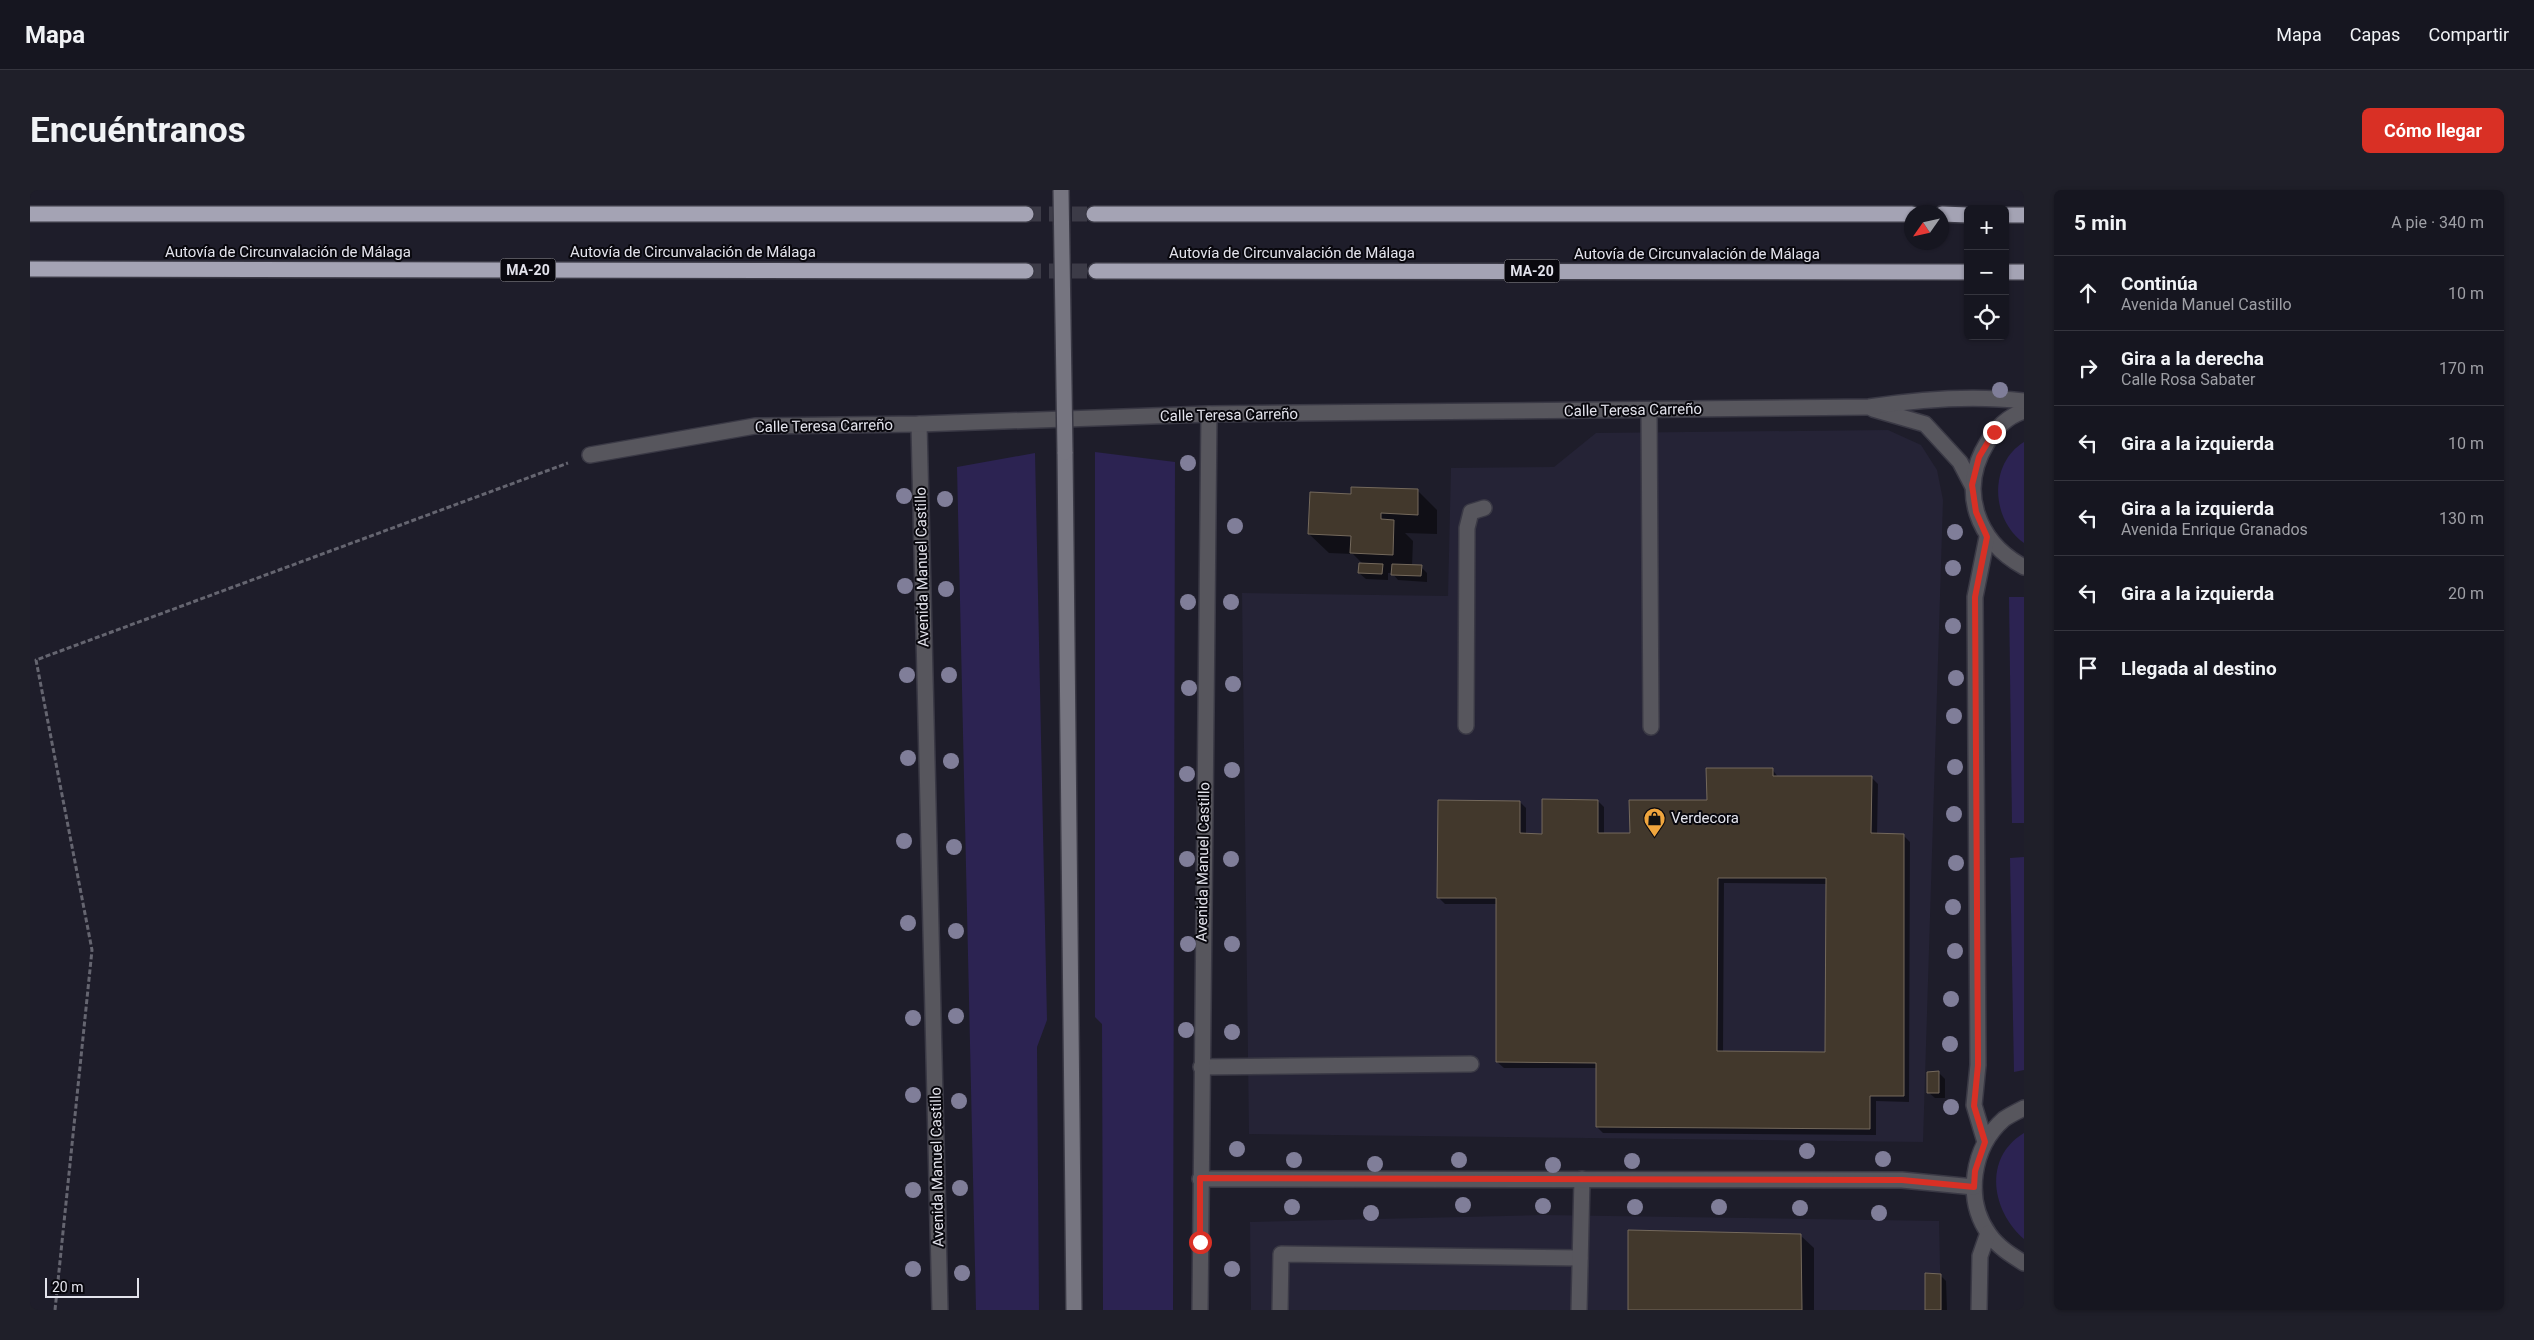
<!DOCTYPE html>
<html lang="es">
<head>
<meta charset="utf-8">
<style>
	body { margin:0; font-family:Roboto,sans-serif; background:#1f1f29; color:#f1f3f6 }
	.controls { position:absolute; right:15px; top:15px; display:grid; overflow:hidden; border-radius:8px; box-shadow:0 1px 4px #0004 }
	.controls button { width:45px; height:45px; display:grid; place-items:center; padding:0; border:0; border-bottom:1px solid #35353e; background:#161620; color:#f1f3f6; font:25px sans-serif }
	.compass { position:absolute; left:1874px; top:15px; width:45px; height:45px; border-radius:50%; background:#161620; box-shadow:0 1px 4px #0004; rotate:236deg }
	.scale { position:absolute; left:15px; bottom:12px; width:94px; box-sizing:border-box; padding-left:5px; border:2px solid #e3e3ec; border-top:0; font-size:14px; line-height:18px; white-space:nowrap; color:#e3e3ec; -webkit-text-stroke:4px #09080e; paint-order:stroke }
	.stop { position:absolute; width:15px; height:15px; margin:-11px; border:4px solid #d93025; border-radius:50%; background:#fff }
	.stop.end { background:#d93025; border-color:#fff; box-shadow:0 1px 5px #0008 }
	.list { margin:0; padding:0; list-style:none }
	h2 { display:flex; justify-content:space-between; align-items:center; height:65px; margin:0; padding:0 20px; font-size:21px }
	h2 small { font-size:16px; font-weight:400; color:#9e9fa5 }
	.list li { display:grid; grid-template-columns:32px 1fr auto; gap:15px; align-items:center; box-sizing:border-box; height:75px; padding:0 20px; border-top:1px solid #35353e }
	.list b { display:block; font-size:19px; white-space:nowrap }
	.list p { margin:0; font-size:16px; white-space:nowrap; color:#9e9fa5 }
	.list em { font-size:16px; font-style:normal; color:#9e9fa5 }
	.icon { flex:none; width:28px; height:28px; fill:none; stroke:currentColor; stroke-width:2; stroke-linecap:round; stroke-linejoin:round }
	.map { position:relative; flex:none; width:1994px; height:1120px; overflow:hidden; border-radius:8px }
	header { display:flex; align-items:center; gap:30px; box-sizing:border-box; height:70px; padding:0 25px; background:#161620; border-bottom:1px solid #35353e }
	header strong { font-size:24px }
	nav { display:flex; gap:28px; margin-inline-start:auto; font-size:18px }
	.intro { display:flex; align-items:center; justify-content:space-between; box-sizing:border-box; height:120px; padding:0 30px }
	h1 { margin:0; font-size:35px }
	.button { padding:12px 22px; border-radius:8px; background:#d93025; color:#fff; font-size:18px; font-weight:700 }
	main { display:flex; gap:30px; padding:0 30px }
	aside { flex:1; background:#161620; border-radius:8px; box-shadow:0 1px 4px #0004 }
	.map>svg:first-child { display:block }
	.built { fill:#252336 }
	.green { fill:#2c2352 }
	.shadow { fill:#0007; fill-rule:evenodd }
	.building { fill:#42382c; stroke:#74695c; fill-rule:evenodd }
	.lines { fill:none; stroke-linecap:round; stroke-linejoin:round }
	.highway-tunnel { stroke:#3c3b47; stroke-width:15; stroke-dasharray:15 8; stroke-linecap:butt }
	.lane-casing { stroke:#3a3945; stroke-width:18 }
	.street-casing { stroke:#3a3945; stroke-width:18 }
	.secondary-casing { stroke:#3a3945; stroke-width:18 }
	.highway-casing { stroke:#3a3945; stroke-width:18 }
	.path { stroke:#656570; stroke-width:3; stroke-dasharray:5 2.5; stroke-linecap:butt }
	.lane { stroke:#57565d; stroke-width:15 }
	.street { stroke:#57565d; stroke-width:15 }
	.secondary { stroke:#767580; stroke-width:15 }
	.highway { stroke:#a4a3b4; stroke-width:15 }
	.secondary-bridge-casing { stroke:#3a3945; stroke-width:18; stroke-linecap:butt }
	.secondary-bridge { stroke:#767580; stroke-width:15 }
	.tree { fill:#807e99 }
	.route { stroke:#d93025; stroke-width:6 }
	.labels { text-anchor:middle; stroke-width:4; stroke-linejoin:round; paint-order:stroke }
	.shield { fill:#09080e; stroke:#a2a1a9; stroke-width:1 }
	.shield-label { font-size:14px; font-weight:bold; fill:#e3e3ec }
	.street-label { font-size:15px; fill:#e3e3ec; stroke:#09080e }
	.poi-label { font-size:15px; fill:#e3e3ec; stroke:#09080e; text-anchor:start }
</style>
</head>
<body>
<header>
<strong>Mapa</strong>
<nav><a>Mapa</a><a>Capas</a><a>Compartir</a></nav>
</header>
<div class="intro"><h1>Encuéntranos</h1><a class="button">Cómo llegar</a></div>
<main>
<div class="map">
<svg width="1994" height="1120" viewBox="0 0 1994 1120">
	<rect width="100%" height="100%" fill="#1e1d2a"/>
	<g class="built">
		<polygon points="1858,240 1891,255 1907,280 1913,310 1893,952 1219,944 1212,403 1418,406 1421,278 1524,277 1566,243"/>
		<polygon points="1513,1025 1909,1031 1911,1120 1221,1120 1220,1032"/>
	</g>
	<g class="green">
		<path d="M1994,252V353C1961,330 1958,274 1994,252Z"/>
		<polygon points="1065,262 1145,272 1143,1120 1073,1120 1072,834 1065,827"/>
		<polygon points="1005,263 1017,830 1007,857 1009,1120 946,1120 927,277"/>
		<polygon points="1979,407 1994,407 1994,633 1982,633"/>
		<polygon points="1994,667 1994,880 1984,882 1980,668"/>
		<path d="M1994,943V1049C1962,1022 1952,968 1994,943Z"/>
	</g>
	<g class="shadow">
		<polygon points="1388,301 1407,320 1407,344 1375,343 1383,351 1382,376 1391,377 1397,383 1397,392 1368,390 1362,383 1358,383 1358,390 1336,389 1329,383 1333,374 1323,364 1299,363 1279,344 1322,305"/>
		<path d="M1742,579L1748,587H1841L1848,594L1847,645H1873L1880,652L1879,912L1846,911V945L1573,943L1567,937V878H1474L1467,872V714H1415L1409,708L1490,612L1496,618V645H1513L1568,611L1574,617V644H1601L1678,611ZM1694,693L1797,694V863H1693Z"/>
		<polygon points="1909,883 1915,889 1915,908 1905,908 1898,902"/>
		<polygon points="1770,1045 1784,1058 1784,1120 1599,1120"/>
		<polygon points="1910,1085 1916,1091 1917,1120 1896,1120"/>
	</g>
	<g class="building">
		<polygon points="1321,297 1388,299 1388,325 1351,323 1351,329 1364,330 1363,365 1320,363 1321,346 1278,344 1280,302 1321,304"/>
		<polygon points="1329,373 1353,374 1352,384 1328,383"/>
		<polygon points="1362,374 1392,375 1391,386 1361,385"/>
		<path d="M1676,578H1743V586H1842L1841,643L1874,644V906H1840V939L1566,937V873L1466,872V708H1407L1408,610L1490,611V643L1512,644V609L1568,610V643H1600L1599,610H1677ZM1688,688H1796L1795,862L1687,861Z"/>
		<polygon points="1909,881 1909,903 1897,903 1897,882"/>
		<polygon points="1598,1040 1771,1044 1772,1120 1598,1120"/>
		<polygon points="1895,1083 1911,1084 1911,1120 1895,1120"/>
	</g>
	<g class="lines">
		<g class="highway-tunnel">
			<polyline points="996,24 1064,24"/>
			<polyline points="996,81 1066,81"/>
		</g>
		<defs>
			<g id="lane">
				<polyline points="1619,220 1621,537"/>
				<polyline points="1436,536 1437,338 1441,322 1454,318"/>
				<polyline points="1171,877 1441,874"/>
				<polyline points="1250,1120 1251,1064 1550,1068"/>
				<polyline points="1549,1120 1552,989"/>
			</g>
			<g id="street">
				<polyline points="1843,219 1895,234 1930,272 1942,295"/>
				<path d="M1994,221C1978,226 1965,239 1957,253C1928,300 1947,352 1994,377"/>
				<polyline points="889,234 910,1120"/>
				<path d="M560,265L725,236L889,234L1179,224L1839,217C1890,209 1943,205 1994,211"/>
				<path d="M1994,918C1988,921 1980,925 1974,929C1942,957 1934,1009 1959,1044C1968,1057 1981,1065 1994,1073"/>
				<polyline points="1955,952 1944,915 1948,875 1945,407 1957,347"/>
				<polyline points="1170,989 1872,990 1944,997"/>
				<polyline points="1170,1120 1179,224"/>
				<polyline points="1949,1120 1950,1066 1958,1043"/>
			</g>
			<polyline id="secondary" points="1035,262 1044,1120"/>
			<g id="highway">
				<polyline points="0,24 996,24"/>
				<polyline points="1064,24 1882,24"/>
				<polyline points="1912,24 1938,25"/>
				<polyline points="1975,25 1994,25"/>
				<polyline points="0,79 996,81"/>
				<polyline points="1066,81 1938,82"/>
				<polyline points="1975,82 1994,82"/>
			</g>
		</defs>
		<use href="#lane" class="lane-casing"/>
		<use href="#street" class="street-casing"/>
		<use href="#secondary" class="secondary-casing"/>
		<use href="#highway" class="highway-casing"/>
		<polyline class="path" points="25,1120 62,760 6,470 538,273"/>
		<use href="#lane" class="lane"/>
		<use href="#street" class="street"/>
		<use href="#secondary" class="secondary"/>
		<use href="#highway" class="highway"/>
		<defs>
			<polyline id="secondary-bridge" points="1031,0 1035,262"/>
		</defs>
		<use href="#secondary-bridge" class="secondary-bridge-casing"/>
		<use href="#secondary-bridge" class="secondary-bridge"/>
	</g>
	<g class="tree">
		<circle cx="1970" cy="200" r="8"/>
		<circle cx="1158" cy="273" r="8"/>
		<circle cx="874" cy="306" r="8"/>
		<circle cx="915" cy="309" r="8"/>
		<circle cx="1205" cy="336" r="8"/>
		<circle cx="1925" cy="342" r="8"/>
		<circle cx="1923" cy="378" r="8"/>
		<circle cx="875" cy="396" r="8"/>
		<circle cx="916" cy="399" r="8"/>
		<circle cx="1158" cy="412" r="8"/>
		<circle cx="1201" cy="412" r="8"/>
		<circle cx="1923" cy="436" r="8"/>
		<circle cx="877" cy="485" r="8"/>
		<circle cx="919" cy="485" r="8"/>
		<circle cx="1926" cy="488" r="8"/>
		<circle cx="1203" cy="494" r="8"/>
		<circle cx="1159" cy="498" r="8"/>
		<circle cx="1924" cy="526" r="8"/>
		<circle cx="878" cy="568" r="8"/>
		<circle cx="921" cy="571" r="8"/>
		<circle cx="1925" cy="577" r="8"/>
		<circle cx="1202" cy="580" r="8"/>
		<circle cx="1157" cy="584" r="8"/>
		<circle cx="1924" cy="624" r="8"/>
		<circle cx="874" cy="651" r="8"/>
		<circle cx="924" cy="657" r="8"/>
		<circle cx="1157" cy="669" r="8"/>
		<circle cx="1201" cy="669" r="8"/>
		<circle cx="1926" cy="673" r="8"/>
		<circle cx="1923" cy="717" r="8"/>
		<circle cx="878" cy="733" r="8"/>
		<circle cx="926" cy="741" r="8"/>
		<circle cx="1158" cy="754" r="8"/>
		<circle cx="1202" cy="754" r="8"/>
		<circle cx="1925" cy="761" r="8"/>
		<circle cx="1921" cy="809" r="8"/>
		<circle cx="926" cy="826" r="8"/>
		<circle cx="883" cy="828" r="8"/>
		<circle cx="1156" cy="840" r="8"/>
		<circle cx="1202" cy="842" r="8"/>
		<circle cx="1920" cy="854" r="8"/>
		<circle cx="883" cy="905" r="8"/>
		<circle cx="929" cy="911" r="8"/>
		<circle cx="1921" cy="917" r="8"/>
		<circle cx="1207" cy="959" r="8"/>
		<circle cx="1777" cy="961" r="8"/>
		<circle cx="1853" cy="969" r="8"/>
		<circle cx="1264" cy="970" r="8"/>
		<circle cx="1429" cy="970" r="8"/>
		<circle cx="1602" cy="971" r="8"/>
		<circle cx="1345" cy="974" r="8"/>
		<circle cx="1523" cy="975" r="8"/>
		<circle cx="930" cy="998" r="8"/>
		<circle cx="883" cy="1000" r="8"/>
		<circle cx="1433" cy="1015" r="8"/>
		<circle cx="1513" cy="1016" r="8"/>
		<circle cx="1262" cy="1017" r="8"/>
		<circle cx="1605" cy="1017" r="8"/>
		<circle cx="1689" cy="1017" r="8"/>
		<circle cx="1770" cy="1018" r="8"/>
		<circle cx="1341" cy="1023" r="8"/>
		<circle cx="1849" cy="1023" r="8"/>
		<circle cx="883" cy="1079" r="8"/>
		<circle cx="1202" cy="1079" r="8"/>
		<circle cx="932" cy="1083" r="8"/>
	</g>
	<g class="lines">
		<polyline class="route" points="1170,1052 1170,988 1872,990 1944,997 1945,981 1955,952 1944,916 1948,875 1945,407 1957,347 1946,322 1942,295 1949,267 1964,242"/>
	</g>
	<defs>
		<symbol id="shop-pin" viewBox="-11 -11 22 30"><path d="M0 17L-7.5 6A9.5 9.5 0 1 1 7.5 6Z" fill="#f0a63e" stroke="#09080e"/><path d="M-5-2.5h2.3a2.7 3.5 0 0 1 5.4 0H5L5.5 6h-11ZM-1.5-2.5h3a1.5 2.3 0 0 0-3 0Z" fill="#111"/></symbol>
	</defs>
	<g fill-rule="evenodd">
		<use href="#shop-pin" x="1612" y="616" width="25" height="34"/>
	</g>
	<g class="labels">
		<g class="shield">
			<rect x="470.5" y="68.5" width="55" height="23" rx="4"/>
			<rect x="1474.5" y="69.5" width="55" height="23" rx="4"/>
		</g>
		<g class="shield-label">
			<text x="498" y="85">MA-20</text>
			<text x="1502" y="86">MA-20</text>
		</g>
		<g class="street-label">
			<text x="258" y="67">Autovía de Circunvalación de Málaga</text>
			<text x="663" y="67">Autovía de Circunvalación de Málaga</text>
			<text x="1262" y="68">Autovía de Circunvalación de Málaga</text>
			<text x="1667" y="69">Autovía de Circunvalación de Málaga</text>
			<text transform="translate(1603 220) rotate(-1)" y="5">Calle Teresa Carreño</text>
			<text transform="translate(1199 225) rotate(-1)" y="5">Calle Teresa Carreño</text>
			<text transform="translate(794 236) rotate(-1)" y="5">Calle Teresa Carreño</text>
			<text transform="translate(892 377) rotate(-91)" y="5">Avenida Manuel Castillo</text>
			<text transform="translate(1173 672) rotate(-89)" y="5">Avenida Manuel Castillo</text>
			<text transform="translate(907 977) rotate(-91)" y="5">Avenida Manuel Castillo</text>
		</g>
		<g class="poi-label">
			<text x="1641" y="633">Verdecora</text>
		</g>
	</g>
</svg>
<div class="controls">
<button>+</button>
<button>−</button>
<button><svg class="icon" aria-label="locate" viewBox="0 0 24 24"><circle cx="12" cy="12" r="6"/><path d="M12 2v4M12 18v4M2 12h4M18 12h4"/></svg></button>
</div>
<svg class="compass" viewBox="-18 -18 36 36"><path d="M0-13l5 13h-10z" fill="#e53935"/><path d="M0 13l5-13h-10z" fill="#9e9fa5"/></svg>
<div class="scale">20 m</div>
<div class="stop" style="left:1170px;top:1052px"></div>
<div class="stop end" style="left:1964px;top:242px"></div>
</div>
<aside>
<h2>5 min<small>A pie · 340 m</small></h2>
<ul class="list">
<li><svg class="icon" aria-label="ahead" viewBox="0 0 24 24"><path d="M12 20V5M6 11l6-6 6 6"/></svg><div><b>Continúa</b><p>Avenida Manuel Castillo</p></div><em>10 m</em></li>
<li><svg class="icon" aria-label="right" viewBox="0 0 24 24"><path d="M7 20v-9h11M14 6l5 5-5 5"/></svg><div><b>Gira a la derecha</b><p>Calle Rosa Sabater</p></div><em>170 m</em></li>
<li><svg class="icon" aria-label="left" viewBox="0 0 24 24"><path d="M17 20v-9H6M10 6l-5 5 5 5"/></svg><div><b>Gira a la izquierda</b></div><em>10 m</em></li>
<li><svg class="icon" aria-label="left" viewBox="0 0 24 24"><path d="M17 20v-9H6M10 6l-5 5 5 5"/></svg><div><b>Gira a la izquierda</b><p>Avenida Enrique Granados</p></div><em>130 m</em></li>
<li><svg class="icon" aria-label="left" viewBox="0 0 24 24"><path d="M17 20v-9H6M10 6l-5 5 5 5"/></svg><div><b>Gira a la izquierda</b></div><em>20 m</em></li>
<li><svg class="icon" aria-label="arrive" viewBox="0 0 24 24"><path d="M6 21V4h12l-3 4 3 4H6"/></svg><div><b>Llegada al destino</b></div></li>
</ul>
</aside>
</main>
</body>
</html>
